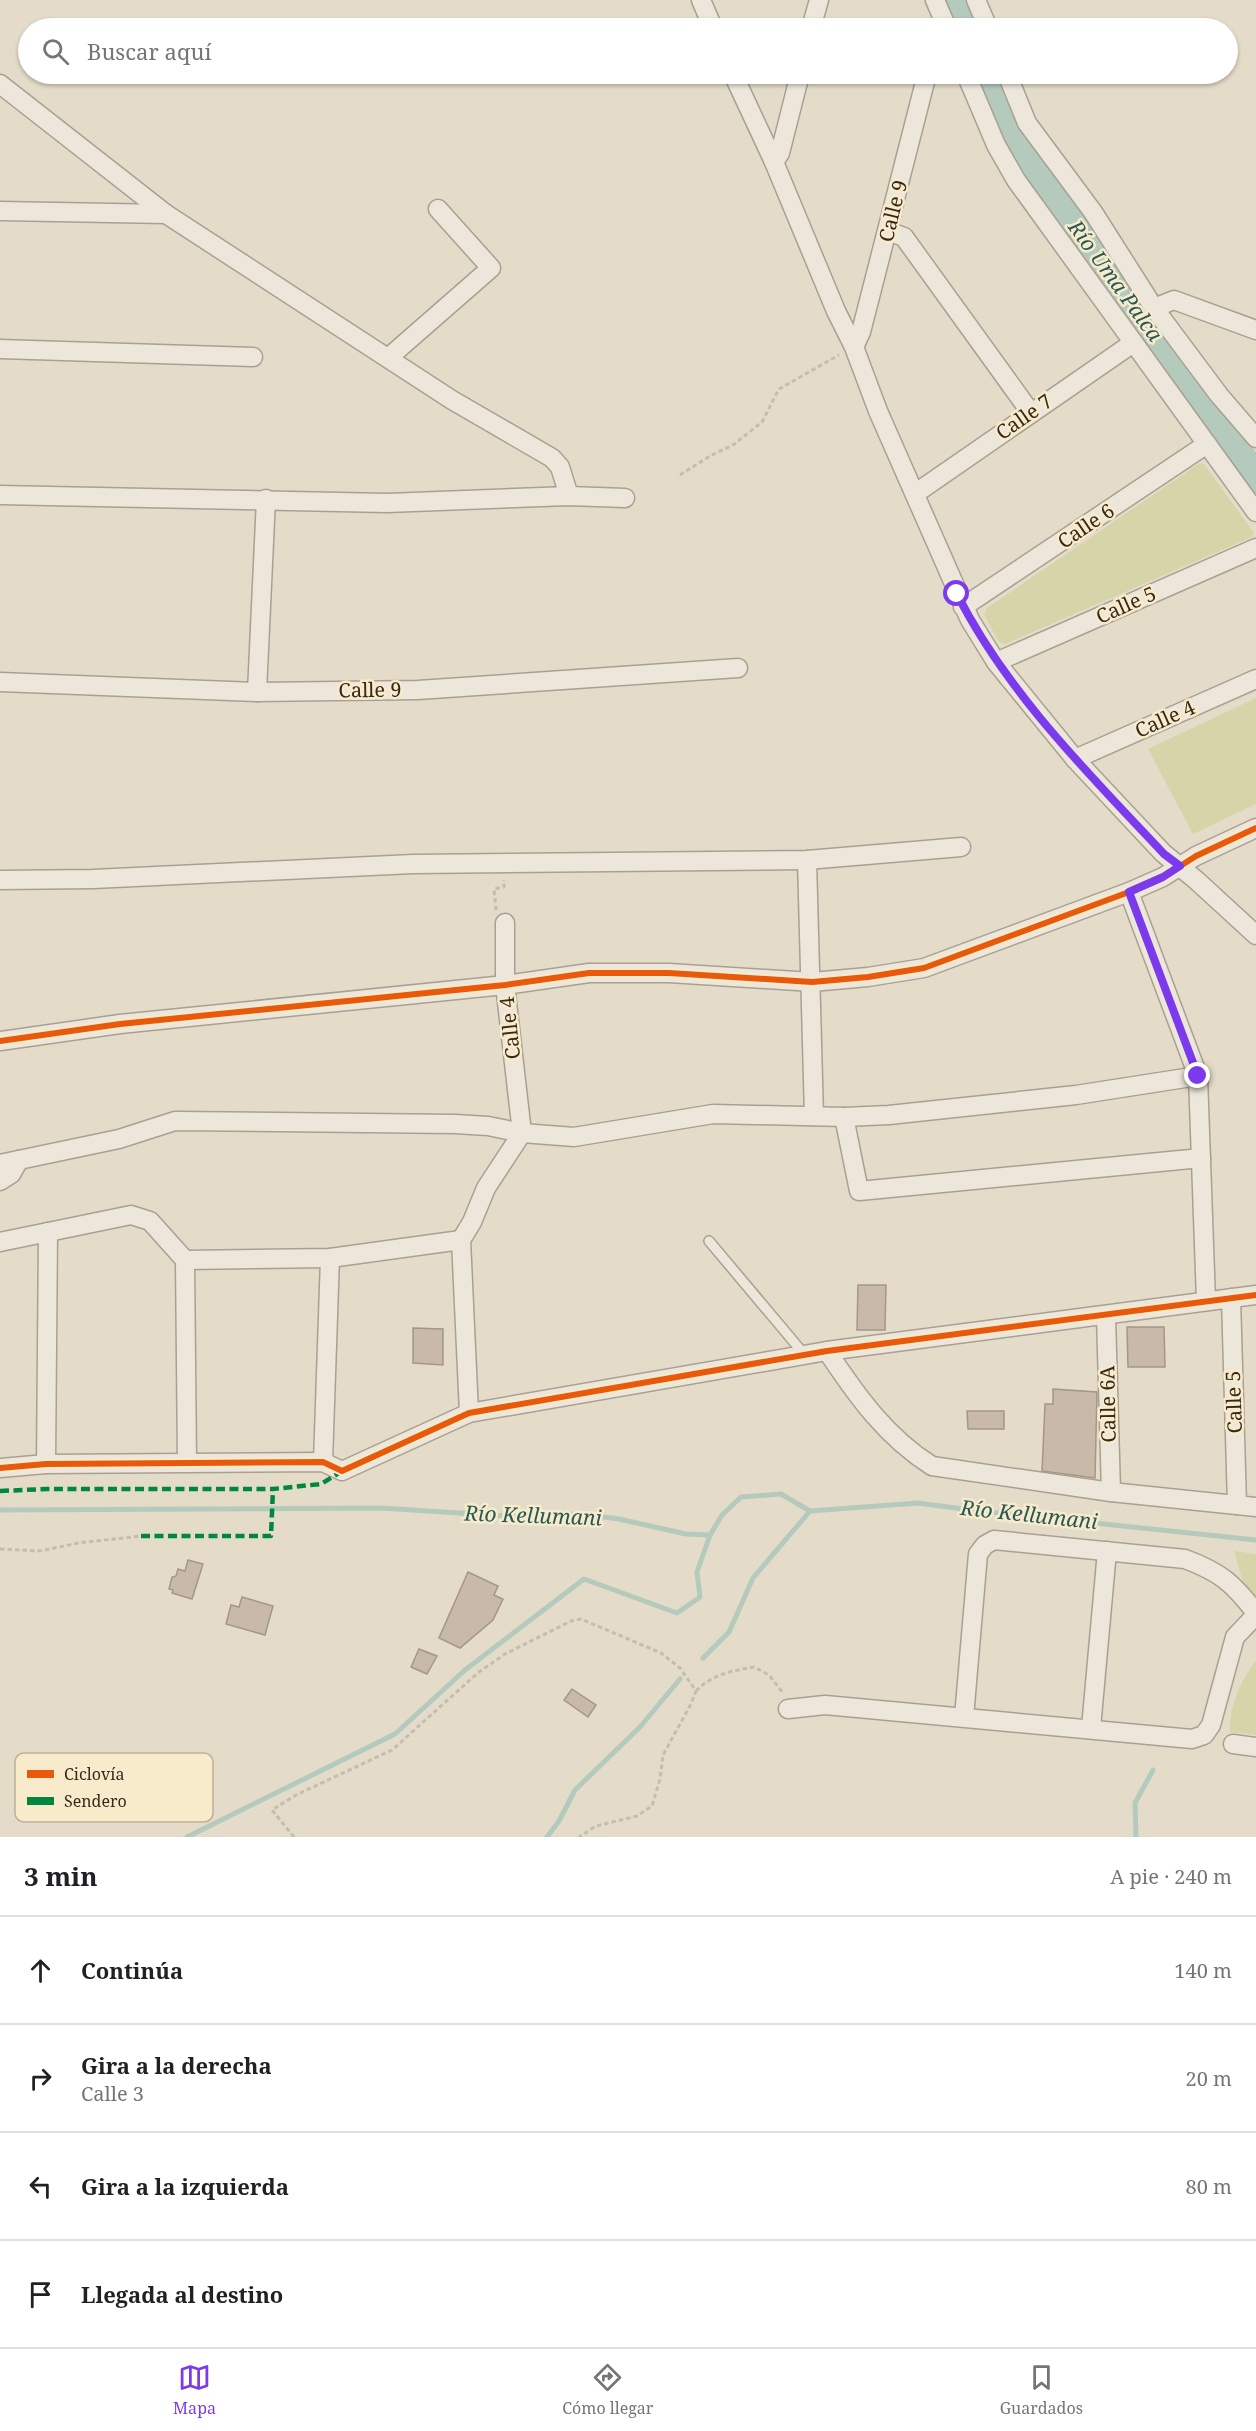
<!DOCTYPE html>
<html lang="es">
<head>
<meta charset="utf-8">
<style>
	body { margin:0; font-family:"Noto Serif",serif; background:#f2f2f2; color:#202124 }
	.stop { position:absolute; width:18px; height:18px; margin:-14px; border:4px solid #7c3aed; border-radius:50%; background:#fff }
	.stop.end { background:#7c3aed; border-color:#fff; box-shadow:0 2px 6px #0008 }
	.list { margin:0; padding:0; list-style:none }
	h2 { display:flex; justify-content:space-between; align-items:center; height:78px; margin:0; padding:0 24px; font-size:26px }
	h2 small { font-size:20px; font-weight:400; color:#757577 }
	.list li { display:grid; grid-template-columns:39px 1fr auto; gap:18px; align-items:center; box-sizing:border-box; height:108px; padding:0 24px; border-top:2px solid #e0e0e0 }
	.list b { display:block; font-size:22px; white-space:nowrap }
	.list p { margin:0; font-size:20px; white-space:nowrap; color:#757577 }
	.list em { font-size:20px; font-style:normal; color:#757577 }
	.icon { flex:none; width:33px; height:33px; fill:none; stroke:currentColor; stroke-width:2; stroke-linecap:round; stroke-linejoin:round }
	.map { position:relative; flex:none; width:1256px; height:1837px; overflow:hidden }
	.search { position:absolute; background:#fff; box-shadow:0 2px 4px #0004; left:18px; right:18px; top:18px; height:66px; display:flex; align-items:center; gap:15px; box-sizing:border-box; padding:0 21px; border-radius:33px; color:#757577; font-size:22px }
	.sheet { height:510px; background:#fff }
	nav { display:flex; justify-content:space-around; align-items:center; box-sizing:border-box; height:84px; border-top:2px solid #e0e0e0; background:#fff; font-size:16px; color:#757577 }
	nav a { display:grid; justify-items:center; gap:3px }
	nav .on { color:#7c3aed }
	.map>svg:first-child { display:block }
	.green { fill:#d5d5a9 }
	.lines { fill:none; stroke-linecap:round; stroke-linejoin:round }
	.stream { stroke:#b4cabd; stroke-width:5 }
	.river { stroke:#b4cabd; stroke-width:30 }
	.building { fill:#c8b9a9; stroke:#a49788; stroke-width:1.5 }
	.lane-casing { stroke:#a9a092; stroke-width:12 }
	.street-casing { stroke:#a9a092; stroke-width:21 }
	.path { stroke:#c4bdb2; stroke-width:3; stroke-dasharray:4.5 3; stroke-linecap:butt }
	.lane { stroke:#ece6db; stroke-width:9 }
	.street { stroke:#ece6db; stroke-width:18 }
	.quiet { stroke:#00873e; stroke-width:4.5; stroke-dasharray:9 4.5; stroke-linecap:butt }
	.cycleway-casing { stroke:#f8ebcc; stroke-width:10 }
	.cycleway { stroke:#e8590c; stroke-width:6 }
	.route { stroke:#7c3aed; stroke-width:8 }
	.labels { text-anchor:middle; stroke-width:5; stroke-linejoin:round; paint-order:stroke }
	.street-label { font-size:20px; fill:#38281a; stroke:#f8ebcc }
	.water-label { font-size:21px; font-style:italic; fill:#285956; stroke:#f8ebcc }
	.key { fill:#f8ebcc; stroke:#beb097; stroke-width:1.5 }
	.key-label { font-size:16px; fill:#38281a }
</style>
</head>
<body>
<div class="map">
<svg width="1256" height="1837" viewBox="0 0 1256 1837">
	<rect width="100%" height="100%" fill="#e4dcc8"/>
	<g class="green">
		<polygon points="1200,463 1204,464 1254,533 1252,537 1005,644 999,642 984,615 987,608"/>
		<polygon points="1256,698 1256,804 1193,834 1148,749"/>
		<polygon points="1234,1551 1256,1554 1256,1599 1244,1586"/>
		<path d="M1256,1660V1735L1230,1732C1229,1705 1241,1681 1256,1660Z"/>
	</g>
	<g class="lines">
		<g class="stream">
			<polyline points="0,1510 381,1508 506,1516 581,1514 619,1519 686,1534 710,1535 722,1515 741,1497 781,1494 810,1511 918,1503 971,1510 1256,1540"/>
			<polyline points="703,1658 729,1632 753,1578 810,1511"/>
			<polyline points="187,1837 395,1734 465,1670 584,1579 677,1613 700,1597 697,1572 710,1535"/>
			<polyline points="547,1837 559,1821 575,1790 640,1727 680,1679"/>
			<polyline points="1136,1837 1135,1803 1153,1770"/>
		</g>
		<g class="river">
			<polyline points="957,0 970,28"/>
			<polyline points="989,74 1016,137 1028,159 1256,478"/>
		</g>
	</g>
	<g class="building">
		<polygon points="858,1285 886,1285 885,1330 857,1330"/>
		<polygon points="1127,1327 1164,1327 1165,1367 1128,1367"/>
		<polygon points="413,1328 443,1329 443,1365 413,1363"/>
		<polygon points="1053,1389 1097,1392 1095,1478 1042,1471 1045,1404 1053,1404"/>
		<polygon points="967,1411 1004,1411 1004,1429 968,1429"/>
		<polygon points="188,1560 203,1564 192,1599 172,1593 173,1590 169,1589 172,1577 176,1576 178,1569 185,1571"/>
		<polygon points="468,1572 498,1586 494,1595 503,1599 493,1620 460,1648 439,1638"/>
		<polygon points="242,1597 273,1606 265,1635 226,1624 231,1605 239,1607"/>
		<polygon points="419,1649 437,1656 427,1674 411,1667"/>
		<polygon points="572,1689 596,1705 588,1717 564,1700"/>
	</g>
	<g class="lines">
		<defs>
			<polyline id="lane" points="709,1241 804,1354"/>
			<g id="street">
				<polyline points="701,0 713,28"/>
				<polyline points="935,0 947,28"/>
				<polyline points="976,0 988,28"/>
				<polyline points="811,28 819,0"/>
				<polyline points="733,74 774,162 836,311 854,347 878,411 970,620 996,662 1075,759 1163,853 1196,880 1256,935"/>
				<polyline points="966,74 996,145 1016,180 1256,512"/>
				<polyline points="1007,74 1027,123 1093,212 1154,308 1219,395 1256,438"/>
				<polyline points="0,84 166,214 452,400 552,458 560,467 569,496"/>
				<polyline points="774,162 780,153 800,74"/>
				<polyline points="0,211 166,214"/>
				<polyline points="888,231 904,237 1031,413"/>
				<polyline points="1154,308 1174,300 1256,330"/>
				<polyline points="854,347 861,332 927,74"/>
				<polyline points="0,349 253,357"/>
				<polyline points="388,358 491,268 438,209"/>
				<polyline points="916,493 1133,343"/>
				<polyline points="0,495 387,503 569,496 625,498"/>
				<polyline points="963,607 1207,444"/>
				<polyline points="996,662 1256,548"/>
				<polyline points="0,682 257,692 418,690 738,668"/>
				<polyline points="257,692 266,499"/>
				<polyline points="1075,759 1256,679"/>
				<polyline points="807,860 814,1116"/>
				<polyline points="0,880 93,879 413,864 807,860 961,847"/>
				<polyline points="1129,892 1198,1076 1206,1301"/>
				<polyline points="0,1041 120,1024 505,985 589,973 669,973 812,982 868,977 924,968 1129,892 1163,877 1196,856 1256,828"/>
				<polyline points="844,1117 859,1191 1201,1158"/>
				<polyline points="0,1164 119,1139 175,1121 455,1124 488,1126 522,1133 574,1137 713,1114 844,1117 889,1115 1076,1095 1198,1076"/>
				<polyline points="0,1181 11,1174 19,1160"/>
				<polyline points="0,1242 131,1215 150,1221 185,1260 330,1258 461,1240"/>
				<polyline points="185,1260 187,1461"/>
				<polyline points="1231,1298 1237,1505"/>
				<polyline points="1106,1316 1111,1492"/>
				<path d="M827,1351C857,1396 886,1437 932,1466L1111,1492L1256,1507"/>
				<polyline points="469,1413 461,1240 472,1222 486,1188 522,1133 505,985 505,923"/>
				<polyline points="323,1462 330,1258"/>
				<polyline points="46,1464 48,1232"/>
				<polyline points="0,1468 46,1464 323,1462 342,1471 469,1413 827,1351 1256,1295"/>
				<polyline points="788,1709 825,1705 1192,1739 1204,1735 1211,1725 1235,1637 1256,1615"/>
				<path d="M964,1717L978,1554L985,1545L994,1540L1185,1559C1220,1572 1233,1583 1256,1613"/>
				<polyline points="1091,1728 1107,1551"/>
				<polyline points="1233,1744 1256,1747"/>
			</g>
		</defs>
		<use href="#lane" class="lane-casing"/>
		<use href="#street" class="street-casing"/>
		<g class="path">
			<polyline points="680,475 710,456 733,445 762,422 779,389 839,355"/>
			<polyline points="496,910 494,889 504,887 504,880"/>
			<polyline points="0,1549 40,1551 78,1543 141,1536"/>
			<path d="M696,1691C712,1674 732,1671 754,1667L769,1675L783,1693"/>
			<polyline points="294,1837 272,1810 296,1795 392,1750 479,1672 505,1654 571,1621 581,1619 661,1653 680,1668 696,1691 691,1704 663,1755 660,1779 652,1806 637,1816 596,1826 579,1837"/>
		</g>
		<use href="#lane" class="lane"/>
		<use href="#street" class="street"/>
		<g class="quiet">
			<polyline points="0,1491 47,1489 273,1489 321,1484 342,1471"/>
			<polyline points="141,1536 271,1536 273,1489"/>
		</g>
		<defs>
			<g id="cycleway">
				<polyline points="0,1041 120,1024 505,985 589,973 669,973 812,982 868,977 924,968 1129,892 1163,877 1196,856 1256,828"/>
				<polyline points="0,1468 46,1464 323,1462 342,1471 469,1413 827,1351 1256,1295"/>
			</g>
		</defs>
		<use href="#cycleway" class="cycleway-casing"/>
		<use href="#cycleway" class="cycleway"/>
	</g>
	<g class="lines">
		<path class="route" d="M957,594C1007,693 1089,774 1164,854L1180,866L1163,877L1129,892L1198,1076"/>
	</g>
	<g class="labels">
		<g class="street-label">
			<text transform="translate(893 211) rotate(-76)" y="7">Calle 9</text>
			<text transform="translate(1024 417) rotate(-35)" y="7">Calle 7</text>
			<text transform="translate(1086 526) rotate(-34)" y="7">Calle 6</text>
			<text transform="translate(1126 605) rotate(-24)" y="7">Calle 5</text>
			<text transform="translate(370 690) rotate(-1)" y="7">Calle 9</text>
			<text transform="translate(1165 719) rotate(-24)" y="7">Calle 4</text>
			<text transform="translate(510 1028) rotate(-96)" y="7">Calle 4</text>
			<text transform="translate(1234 1402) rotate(-92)" y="7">Calle 5</text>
			<text transform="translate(1108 1404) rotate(-91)" y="7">Calle 6A</text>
		</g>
		<g class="water-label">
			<text transform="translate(1115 281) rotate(54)" y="7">Río Uma Palca</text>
			<text transform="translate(1029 1515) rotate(6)" y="7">Río Kellumani</text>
			<text transform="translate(533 1516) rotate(2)" y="7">Río Kellumani</text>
		</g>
	</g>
	<rect x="15" y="1753" width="198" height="69" rx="9" class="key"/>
	<rect x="27" y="1770" width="27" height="8" fill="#e8590c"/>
	<rect x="27" y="1797" width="27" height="8" fill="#00873e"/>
	<g class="key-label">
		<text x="64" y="1780">Ciclovía</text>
		<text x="64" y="1807">Sendero</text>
	</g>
</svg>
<div class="stop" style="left:957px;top:594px"></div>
<div class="stop end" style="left:1198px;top:1076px"></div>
<div class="search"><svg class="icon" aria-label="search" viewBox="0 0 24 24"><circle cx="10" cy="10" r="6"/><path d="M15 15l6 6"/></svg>Buscar aquí</div>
</div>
<section class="sheet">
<h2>3 min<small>A pie · 240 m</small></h2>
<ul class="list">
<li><svg class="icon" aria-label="ahead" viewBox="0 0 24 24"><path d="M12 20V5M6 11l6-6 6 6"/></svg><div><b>Continúa</b></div><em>140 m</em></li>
<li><svg class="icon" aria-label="right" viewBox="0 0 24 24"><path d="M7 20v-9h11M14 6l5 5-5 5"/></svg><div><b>Gira a la derecha</b><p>Calle 3</p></div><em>20 m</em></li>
<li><svg class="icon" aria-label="left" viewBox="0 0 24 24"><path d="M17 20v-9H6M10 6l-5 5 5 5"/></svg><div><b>Gira a la izquierda</b></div><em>80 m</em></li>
<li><svg class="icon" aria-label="arrive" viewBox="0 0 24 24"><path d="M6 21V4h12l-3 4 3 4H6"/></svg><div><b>Llegada al destino</b></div></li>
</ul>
</section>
<nav>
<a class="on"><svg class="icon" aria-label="map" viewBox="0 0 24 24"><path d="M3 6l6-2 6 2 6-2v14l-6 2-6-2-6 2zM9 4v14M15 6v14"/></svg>Mapa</a>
<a><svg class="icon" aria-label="directions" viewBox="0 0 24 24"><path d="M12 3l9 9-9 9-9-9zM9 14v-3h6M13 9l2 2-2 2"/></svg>Cómo llegar</a>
<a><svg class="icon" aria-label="saved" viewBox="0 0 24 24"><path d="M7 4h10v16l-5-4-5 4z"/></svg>Guardados</a>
</nav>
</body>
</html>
